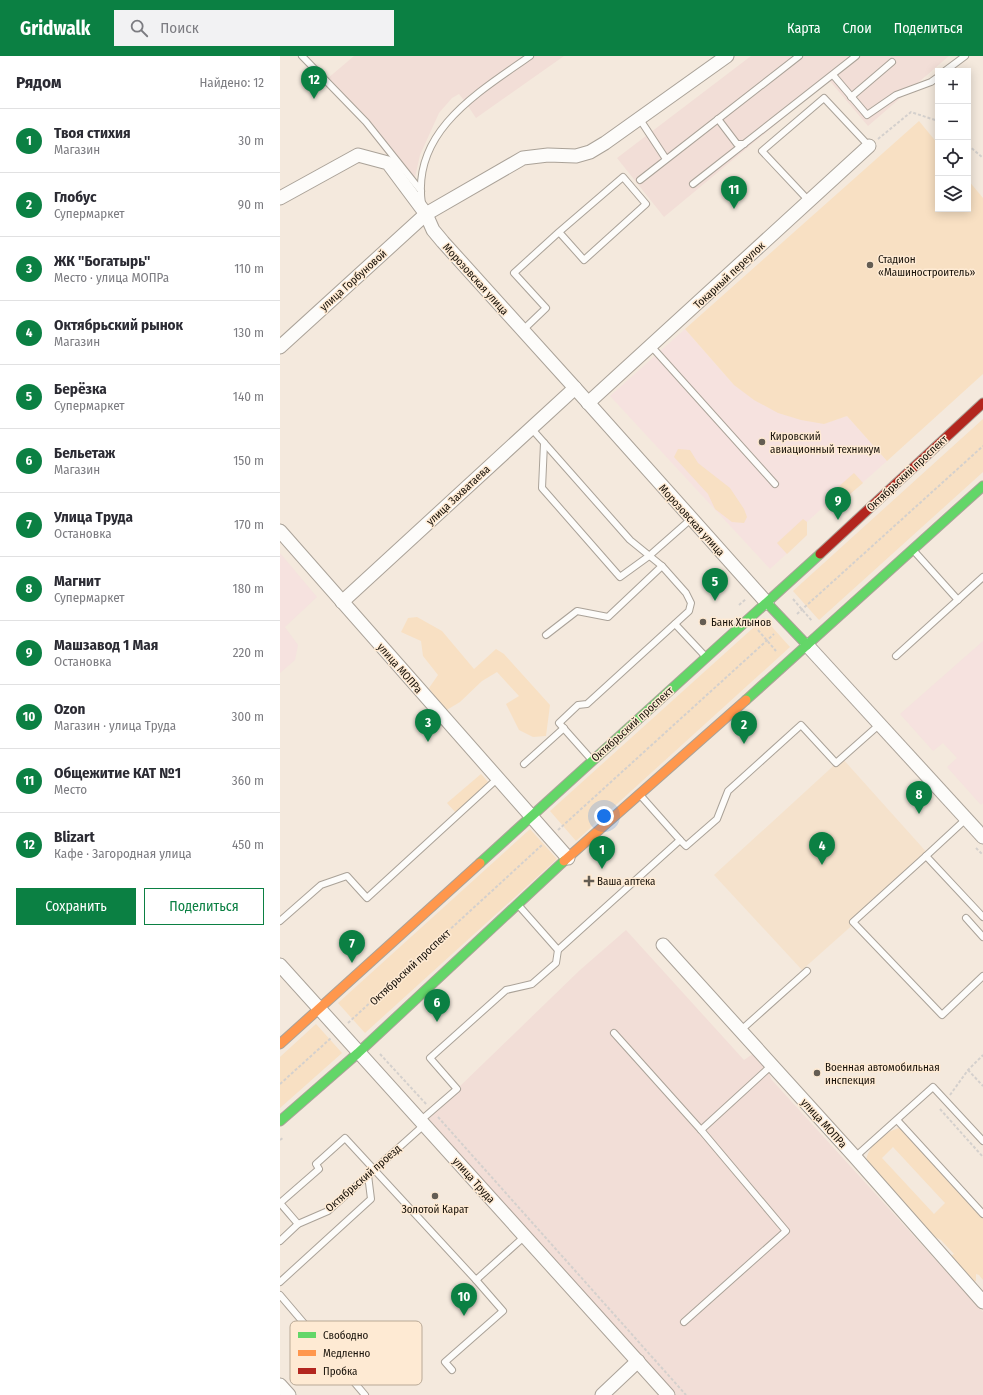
<!DOCTYPE html>
<html lang="ru">
<head>
<meta charset="utf-8">
<style>
	body { margin:0; font-family:"Fira Sans Condensed",sans-serif; background:#f2f2f3; color:#2b2b33 }
	.controls { position:absolute; right:12px; top:12px; display:grid; overflow:hidden; border-radius:0px; box-shadow:0 2px 10px #0003 }
	.controls button { width:36px; height:36px; display:grid; place-items:center; padding:0; border:0; border-bottom:1px solid #e1e1e2; background:#fff; color:#2b2b33; font:20px sans-serif }
	.you { position:absolute; left:324px; top:760px; width:14px; height:14px; margin:-10px; border:3px solid #fff; border-radius:50%; background:#1a73e8; box-shadow:0 0 0 6px #1a73e833 }
	.badge { display:grid; place-items:center; width:26px; height:26px; border-radius:50%; background:#0b8043; color:#fff; font-size:13px; font-weight:700 }
	.pin { position:absolute; translate:-50% -33px; filter:drop-shadow(0 1px 2px #0008) }
	.pin::after { content:''; position:absolute; top:21px; width:14px; height:12px; background:inherit; clip-path:polygon(0 0,100% 0,50% 100%) }
	.list { margin:0; padding:0; list-style:none }
	h2 { display:flex; justify-content:space-between; align-items:center; height:52px; margin:0; padding:0 16px; font-size:17px }
	h2 small { font-size:13px; font-weight:400; color:#7c7c81 }
	.list li { display:grid; grid-template-columns:26px 1fr auto; gap:12px; align-items:center; box-sizing:border-box; height:64px; padding:0 16px; border-top:1px solid #e1e1e2 }
	.list b { display:block; font-size:15px; white-space:nowrap }
	.list p { margin:0; font-size:13px; white-space:nowrap; color:#7c7c81 }
	.list em { font-size:13px; font-style:normal; color:#7c7c81 }
	.actions { display:flex; gap:8px; padding:12px 16px }
	.actions a { flex:1; padding:9px 0; border:1px solid #0b8043; border-radius:0px; text-align:center; font-size:14px; color:#0b8043 }
	.actions .main { background:#0b8043; color:#fff }
	.icon { flex:none; width:22px; height:22px; fill:none; stroke:currentColor; stroke-width:2; stroke-linecap:round; stroke-linejoin:round }
	.map { position:relative; flex:none; width:703px; height:1339px; overflow:hidden }
	header { display:flex; align-items:center; gap:24px; box-sizing:border-box; height:56px; padding:0 20px; background:#0b8043; color:#fff }
	header strong { font-size:19px }
	nav { display:flex; gap:22px; margin-inline-start:auto; font-size:14px }
	.search { width:280px; height:36px; background:#f2f2f3; display:flex; align-items:center; gap:10px; box-sizing:border-box; padding:0 14px; border-radius:0px; color:#7c7c81; font-size:15px }
	main { display:flex }
	aside { flex:1; background:#fff }
	.map>svg:first-child { display:block }
	.built { fill:#f5e2cc }
	.industrial { fill:#f2ded7 }
	.education { fill:#f6e2df }
	.green { fill:#f8e0c3; fill-rule:evenodd }
	.lines { fill:none; stroke-linecap:round; stroke-linejoin:round }
	.lane-casing { stroke:#aaa298; stroke-width:8 }
	.street-casing { stroke:#aaa298; stroke-width:15 }
	.fast-casing { stroke:#aaa298; stroke-width:11 }
	.slow-casing { stroke:#aaa298; stroke-width:11 }
	.jam-casing { stroke:#aaa298; stroke-width:11 }
	.path { stroke:#d4d0cd; stroke-width:2; stroke-dasharray:3 2; stroke-linecap:butt }
	.lane { stroke:#fdfcfa; stroke-width:6 }
	.street { stroke:#fdfcfa; stroke-width:13 }
	.fast { stroke:#63d668; stroke-width:9 }
	.slow { stroke:#ff974d; stroke-width:9 }
	.jam { stroke:#b3261e; stroke-width:9 }
	.poi-dot { fill:#645d53; stroke:#feead3; stroke-width:1.5 }
	.labels { text-anchor:middle; stroke-width:3; stroke-linejoin:round; paint-order:stroke }
	.poi-label { font-size:11px; fill:#171109; stroke:#feead3; text-anchor:start }
	.street-label { font-size:11px; fill:#171109; stroke:#feead3 }
	.key { fill:#feead3; stroke:#b9a996; stroke-width:1 }
	.key-label { font-size:11px; fill:#171109 }
</style>
</head>
<body>
<header>
<strong>Gridwalk</strong>
<div class="search"><svg class="icon" aria-label="search" viewBox="0 0 24 24"><circle cx="10" cy="10" r="6"/><path d="M15 15l6 6"/></svg>Поиск</div>
<nav><a>Карта</a><a>Слои</a><a>Поделиться</a></nav>
</header>
<main>
<aside>
<h2>Рядом<small>Найдено: 12</small></h2>
<ul class="list">
<li><span class="badge">1</span><div><b>Твоя стихия</b><p>Магазин</p></div><em>30 m</em></li>
<li><span class="badge">2</span><div><b>Глобус</b><p>Супермаркет</p></div><em>90 m</em></li>
<li><span class="badge">3</span><div><b>ЖК &quot;Богатырь&quot;</b><p>Место · улица МОПРа</p></div><em>110 m</em></li>
<li><span class="badge">4</span><div><b>Октябрьский рынок</b><p>Магазин</p></div><em>130 m</em></li>
<li><span class="badge">5</span><div><b>Берёзка</b><p>Супермаркет</p></div><em>140 m</em></li>
<li><span class="badge">6</span><div><b>Бельетаж</b><p>Магазин</p></div><em>150 m</em></li>
<li><span class="badge">7</span><div><b>Улица Труда</b><p>Остановка</p></div><em>170 m</em></li>
<li><span class="badge">8</span><div><b>Магнит</b><p>Супермаркет</p></div><em>180 m</em></li>
<li><span class="badge">9</span><div><b>Машзавод 1 Мая</b><p>Остановка</p></div><em>220 m</em></li>
<li><span class="badge">10</span><div><b>Ozon</b><p>Магазин · улица Труда</p></div><em>300 m</em></li>
<li><span class="badge">11</span><div><b>Общежитие КАТ №1</b><p>Место</p></div><em>360 m</em></li>
<li><span class="badge">12</span><div><b>Blizart</b><p>Кафе · Загородная улица</p></div><em>450 m</em></li>
</ul>
<div class="actions"><a class="main">Сохранить</a><a>Поделиться</a></div>
</aside>
<div class="map">
<svg width="703" height="1339" viewBox="0 0 703 1339">
	<rect width="100%" height="100%" fill="#f4e9dd"/>
	<polygon class="built" points="562,702 650,800 522,914 434,819"/>
	<g class="industrial">
		<polygon points="74,0 284,0 196,62 186,47 179,38 172,42 159,57 140,99 134,126 131,129 47,23"/>
		<polygon points="471,0 669,0 588,70 549,24 384,161 337,102"/>
		<polygon points="346,874 464,1004 474,997 488,1012 491,1023 703,1256 703,1339 395,1339 146,1063 300,914"/>
	</g>
	<g class="education">
		<polygon points="405,273 454,329 544,368 567,360 607,405 563,444 551,444 527,466 527,479 490,513 330,340"/>
		<polygon points="0,497 37,541 5,571 18,589 15,604 0,617"/>
		<polygon points="703,585 703,747 701,749 667,711 677,702 663,687 653,695 620,658"/>
	</g>
	<g class="green">
		<polygon points="639,65 658,88 658,153 688,153 688,124 703,142 703,318 607,405 567,360 544,368 521,364 498,357 474,344 454,329 405,273"/>
		<polygon points="703,363 703,416 539,564 513,535"/>
		<polygon points="398,393 410,394 418,407 450,432 464,453 467,461 464,467 452,466 435,453 428,438 394,401"/>
		<polygon points="574,417 583,427 563,444 551,444 548,440"/>
		<polygon points="523,463 527,466 527,479 507,498 497,487"/>
		<polygon points="137,561 162,575 194,613 216,593 224,598 270,649 266,680 253,681 239,674 226,648 239,640 217,616 202,625 180,646 165,655 149,632 158,619 143,600 141,585 121,576 128,562"/>
		<polygon points="484,562 510,591 296,785 270,755"/>
		<polygon points="201,718 208,726 199,737 177,758 167,747"/>
		<polygon points="250,773 277,803 85,977 58,947"/>
		<polygon points="36,968 62,997 0,1052 0,1001"/>
		<path d="M619,1072L627,1077L703,1162V1224L699,1219L696,1218V1225L691,1228L668,1202L674,1198L661,1184L645,1176L586,1109C585,1092 604,1076 619,1072ZM613,1091L665,1147L654,1158L602,1102Z"/>
	</g>
	<g class="lines">
		<defs>
			<g id="lane">
				<polyline points="22,0 86,66 141,135"/>
				<polyline points="665,15 685,0"/>
				<polyline points="553,19 587,59 616,39 651,26 658,21"/>
				<polyline points="571,41 612,6"/>
				<polyline points="359,62 386,103"/>
				<polyline points="438,63 457,88 464,88"/>
				<polyline points="360,124 519,0"/>
				<polyline points="413,128 576,0"/>
				<polyline points="529,145 482,95 544,42 589,90"/>
				<path d="M142,148C131,75 199,36 250,0"/>
				<polyline points="243,274 266,252 234,217 279,176 304,204 366,148 343,121 279,176"/>
				<polyline points="371,290 495,428"/>
				<polyline points="251,372 350,484 382,510 406,537 411,547 409,555 307,648 298,649 279,667 311,703"/>
				<polyline points="264,387 262,432 340,521 369,500 411,463"/>
				<polyline points="634,495 678,544"/>
				<polyline points="395,568 425,600"/>
				<polyline points="266,579 297,555 328,561 382,510"/>
				<polyline points="616,600 703,521"/>
				<polyline points="244,708 284,672"/>
				<polyline points="686,763 646,800 703,861"/>
				<polyline points="400,784 406,790 437,763 448,735 521,669 556,707 600,668"/>
				<polyline points="646,800 573,866 662,959 703,920"/>
				<polyline points="240,851 278,894 400,784 361,740"/>
				<polyline points="686,862 703,881"/>
				<polyline points="0,865 41,829 67,820 87,842 217,723"/>
				<polyline points="460,975 527,915"/>
				<polyline points="334,977 421,1074 506,1175 404,1266"/>
				<polyline points="617,1064 703,1158"/>
				<polyline points="140,1065 177,1033 150,1002 226,934 252,928 276,907 278,894"/>
				<polyline points="421,1074 492,1009"/>
				<polyline points="575,1101 653,1031 703,1085"/>
				<polyline points="18,1168 0,1147 39,1113 36,1108 65,1082 196,1224 245,1180"/>
				<polyline points="0,1185 18,1168 48,1155 144,1069"/>
				<polyline points="0,1226 91,1143 88,1119"/>
				<polyline points="0,1239 85,1339"/>
				<polyline points="172,1314 165,1306 223,1255 196,1224"/>
			</g>
			<g id="street">
				<polyline points="0,142 78,99 108,107 146,158 153,174 163,186 295,332 487,547"/>
				<polyline points="0,291 146,158 243,102 268,99 296,100 310,96 325,87 447,0"/>
				<polyline points="308,347 589,90"/>
				<polyline points="0,475 288,802"/>
				<polyline points="62,546 295,332"/>
				<polyline points="527,589 703,781"/>
				<polyline points="383,889 575,1101 703,1246"/>
				<polyline points="0,909 388,1339"/>
				<polyline points="0,1329 9,1339"/>
				<polyline points="322,1339 358,1305"/>
			</g>
			<g id="fast">
				<polyline points="487,547 527,589"/>
				<polyline points="466,644 703,430"/>
				<polyline points="200,807 540,498"/>
				<polyline points="0,1065 78,997 284,805"/>
			</g>
			<g id="slow">
				<polyline points="284,805 466,644"/>
				<polyline points="0,988 200,807"/>
			</g>
			<polyline id="jam" points="540,498 703,347"/>
		</defs>
		<use href="#lane" class="lane-casing"/>
		<use href="#street" class="street-casing"/>
		<use href="#fast" class="fast-casing"/>
		<use href="#slow" class="slow-casing"/>
		<use href="#jam" class="jam-casing"/>
		<g class="path">
			<polyline points="598,83 631,56 658,65"/>
			<polyline points="688,89 703,102"/>
			<polyline points="513,543 532,565"/>
			<polyline points="459,549 466,543"/>
			<polyline points="517,558 703,390"/>
			<polyline points="478,574 496,595"/>
			<polyline points="278,774 494,578"/>
			<polyline points="696,792 703,799"/>
			<polyline points="68,967 262,789"/>
			<polyline points="100,998 147,1049"/>
			<polyline points="688,1014 703,1030"/>
			<polyline points="0,1028 51,982"/>
			<polyline points="670,1039 688,1014 703,999"/>
			<polyline points="660,1053 703,1101"/>
			<polyline points="158,1061 406,1339"/>
			<polyline points="0,1084 4,1081"/>
		</g>
		<use href="#lane" class="lane"/>
		<use href="#street" class="street"/>
		<use href="#fast" class="fast"/>
		<use href="#slow" class="slow"/>
		<use href="#jam" class="jam"/>
	</g>
	<g class="poi-dot">
		<circle cx="590" cy="209" r="4"/>
		<circle cx="482" cy="386" r="4"/>
		<circle cx="423" cy="566" r="4"/>
		<path d="M307 819h4v4h4v4h-4v4h-4v-4h-4v-4h4z"/>
		<circle cx="537" cy="1017" r="4"/>
		<circle cx="155" cy="1140" r="4"/>
	</g>
	<g class="labels">
		<g class="poi-label">
			<text x="598" y="207">Стадион<tspan x="598" dy="13">«Машиностроитель»</tspan></text>
			<text x="490" y="384">Кировский<tspan x="490" dy="13">авиационный техникум</tspan></text>
			<text x="431" y="570">Банк Хлынов</text>
			<text x="317" y="829">Ваша аптека</text>
			<text x="545" y="1015">Военная автомобильная<tspan x="545" dy="13">инспекция</tspan></text>
			<text x="155" y="1157" text-anchor="middle">Золотой Карат</text>
		</g>
		<g class="street-label">
			<text transform="translate(449 219) rotate(-43)" y="4">Токарный переулок</text>
			<text transform="translate(196 223) rotate(48)" y="4">Морозовская улица</text>
			<text transform="translate(73 224) rotate(-42)" y="4">улица Горбуновой</text>
			<text transform="translate(627 417) rotate(-43)" y="4">Октябрьский проспект</text>
			<text transform="translate(178 439) rotate(-43)" y="4">улица Захватаева</text>
			<text transform="translate(412 464) rotate(48)" y="4">Морозовская улица</text>
			<text transform="translate(120 612) rotate(49)" y="4">улица МОПРа</text>
			<text transform="translate(352 668) rotate(-42)" y="4">Октябрьский проспект</text>
			<text transform="translate(130 911) rotate(-43)" y="4">Октябрьский проспект</text>
			<text transform="translate(544 1067) rotate(48)" y="4">улица МОПРа</text>
			<text transform="translate(83 1122) rotate(-41)" y="4">Октябрьский проезд</text>
			<text transform="translate(194 1124) rotate(48)" y="4">улица Труда</text>
		</g>
	</g>
	<rect x="10" y="1265" width="132" height="64" rx="6" class="key"/>
	<rect x="18" y="1276" width="18" height="6" fill="#63d668"/>
	<rect x="18" y="1294" width="18" height="6" fill="#ff974d"/>
	<rect x="18" y="1312" width="18" height="6" fill="#b3261e"/>
	<g class="key-label">
		<text x="43" y="1283">Свободно</text>
		<text x="43" y="1301">Медленно</text>
		<text x="43" y="1319">Пробка</text>
	</g>
</svg>
<div class="controls">
<button>+</button>
<button>−</button>
<button><svg class="icon" aria-label="locate" viewBox="0 0 24 24"><circle cx="12" cy="12" r="6"/><path d="M12 2v4M12 18v4M2 12h4M18 12h4"/></svg></button>
<button><svg class="icon" aria-label="layers" viewBox="0 0 24 24"><path d="M12 4l9 5-9 5-9-5zM3 14l9 5 9-5"/></svg></button>
</div>
<div class="you"></div>
<div class="pin badge" style="left:322px;top:813px">1</div>
<div class="pin badge" style="left:464px;top:688px">2</div>
<div class="pin badge" style="left:148px;top:686px">3</div>
<div class="pin badge" style="left:542px;top:809px">4</div>
<div class="pin badge" style="left:435px;top:545px">5</div>
<div class="pin badge" style="left:157px;top:966px">6</div>
<div class="pin badge" style="left:72px;top:907px">7</div>
<div class="pin badge" style="left:639px;top:758px">8</div>
<div class="pin badge" style="left:558px;top:464px">9</div>
<div class="pin badge" style="left:184px;top:1260px">10</div>
<div class="pin badge" style="left:454px;top:153px">11</div>
<div class="pin badge" style="left:34px;top:43px">12</div>
</div>
</main>
</body>
</html>
